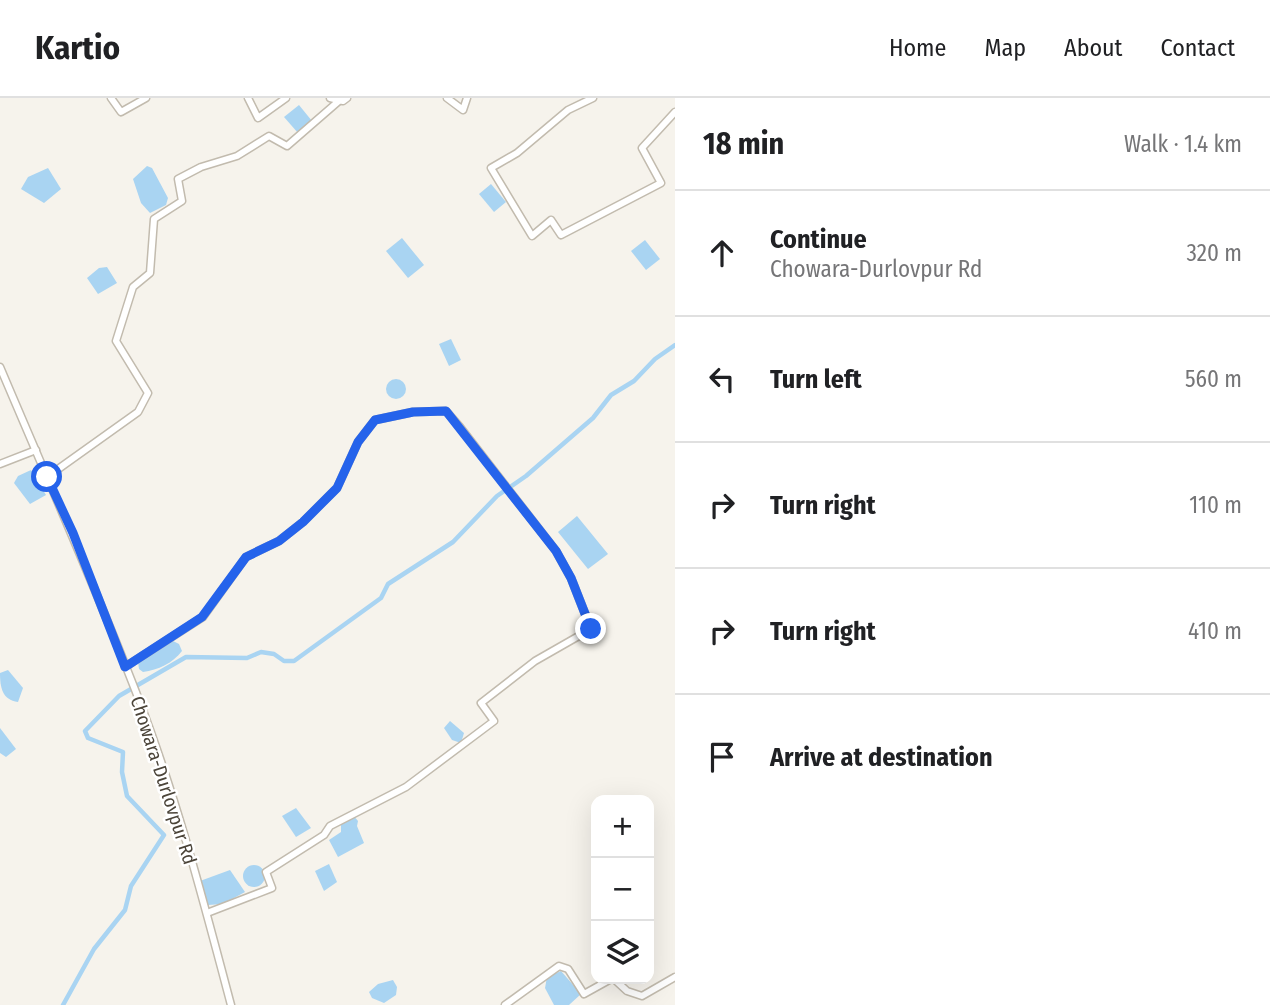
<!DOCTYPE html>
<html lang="en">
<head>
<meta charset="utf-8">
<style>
	body { margin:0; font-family:"Fira Sans Condensed",sans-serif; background:#f6f6f6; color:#202124 }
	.controls { position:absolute; right:21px; bottom:21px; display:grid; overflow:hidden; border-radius:14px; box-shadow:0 7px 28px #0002 }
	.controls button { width:63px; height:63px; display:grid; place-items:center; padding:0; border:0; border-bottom:2px solid #e0e0e0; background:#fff; color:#202124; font:35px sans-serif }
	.stop { position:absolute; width:21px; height:21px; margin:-16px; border:5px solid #2563eb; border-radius:50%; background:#fff }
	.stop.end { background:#2563eb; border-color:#fff; box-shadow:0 2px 7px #0008 }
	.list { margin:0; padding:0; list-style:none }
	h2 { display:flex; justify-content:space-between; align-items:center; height:91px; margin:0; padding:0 28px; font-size:30px }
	h2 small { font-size:23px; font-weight:400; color:#757577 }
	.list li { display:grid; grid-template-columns:46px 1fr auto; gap:21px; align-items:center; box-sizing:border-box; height:126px; padding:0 28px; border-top:2px solid #e0e0e0 }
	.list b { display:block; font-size:26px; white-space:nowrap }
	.list p { margin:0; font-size:23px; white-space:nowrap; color:#757577 }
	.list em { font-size:23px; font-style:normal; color:#757577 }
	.icon { flex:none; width:38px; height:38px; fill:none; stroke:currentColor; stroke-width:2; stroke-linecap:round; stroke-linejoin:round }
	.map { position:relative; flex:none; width:675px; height:907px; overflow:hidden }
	header { display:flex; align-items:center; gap:42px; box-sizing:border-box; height:98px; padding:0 35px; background:#fff; border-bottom:2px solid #e0e0e0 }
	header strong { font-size:33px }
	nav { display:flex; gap:38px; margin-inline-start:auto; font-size:24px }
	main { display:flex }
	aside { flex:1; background:#fff }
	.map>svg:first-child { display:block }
	.water { fill:#a9d4f2 }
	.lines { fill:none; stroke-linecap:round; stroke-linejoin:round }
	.canal { stroke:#a9d4f2; stroke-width:4.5 }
	.minor-casing { stroke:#c2bbae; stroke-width:9 }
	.minor { stroke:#fff; stroke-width:6 }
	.route { stroke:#2563eb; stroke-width:9 }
	.labels { text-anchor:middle; stroke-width:5; stroke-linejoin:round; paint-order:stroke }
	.street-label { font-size:19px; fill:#4b4439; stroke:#fff }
</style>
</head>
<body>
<header>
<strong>Kartio</strong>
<nav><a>Home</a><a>Map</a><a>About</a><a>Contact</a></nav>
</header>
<main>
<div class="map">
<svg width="675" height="907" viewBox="0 0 675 907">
	<rect width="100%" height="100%" fill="#f6f3ec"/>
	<g class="water">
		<polygon points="299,7 312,23 298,35 284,19"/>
		<polygon points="147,68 152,70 168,100 166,107 150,115 141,105 133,81"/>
		<polygon points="48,70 61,91 44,105 21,91 28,79"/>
		<polygon points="491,86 506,104 494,114 479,96"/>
		<polygon points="402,140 424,167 408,180 386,153"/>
		<polygon points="645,142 660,161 646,172 631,153"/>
		<polygon points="107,169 117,185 98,196 87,180 99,170"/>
		<polygon points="451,241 461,262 449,268 439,246"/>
		<circle cx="396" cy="291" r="10"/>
		<polygon points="31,372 46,397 30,406 14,385 18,378"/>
		<polygon points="577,418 608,456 588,471 558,434"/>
		<path d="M173,543L179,546L182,553C173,565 158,572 143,574L139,571L138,564Z"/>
		<path d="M8,572L23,590L18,604C2,602 0,589 0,575Z"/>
		<polygon points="450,623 464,635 461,645 452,642 444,630"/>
		<polygon points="0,630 16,651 6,659 0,655"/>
		<polygon points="296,710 311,730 296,739 282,718"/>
		<polygon points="353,717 358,723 357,728 364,745 338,759 329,742 341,734 341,724"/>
		<polygon points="329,766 337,784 324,793 315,773"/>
		<circle cx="254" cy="778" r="11"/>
		<polygon points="230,772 245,794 223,806 208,807 200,783"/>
		<polygon points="561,873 581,896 569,907 554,907 545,890 547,879"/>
		<polygon points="393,882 397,889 396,897 384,905 372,900 369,894 378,886"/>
	</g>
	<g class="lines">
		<polyline class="canal" points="63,907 94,851 125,812 131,788 164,737 127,698 122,674 123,654 88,640 85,633 119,598 186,559 247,560 261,554 274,556 284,563 294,563 381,500 388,486 453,444 497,398 526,378 593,320 611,297 634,283 655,261 675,247"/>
		<defs>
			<g id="minor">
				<polyline points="111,0 121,14 146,0"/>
				<polyline points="248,0 258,20 286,0"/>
				<polyline points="330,0 343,3 347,0"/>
				<polyline points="447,0 463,12 467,0"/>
				<polyline points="593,0 568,12 517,55 491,70 532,138 551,122 561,137 661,85 642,50 675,14"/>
				<path d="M0,269C47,380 96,490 139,602C177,701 204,805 231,907"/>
				<polyline points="0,366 36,352"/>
				<polyline points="47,379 138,314 148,295 116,243 133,189 150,175 154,121 182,103 178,81 201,69 237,58 269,38 287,48 340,2"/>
				<polyline points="125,569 203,519 246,459 279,443 303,424 337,390 358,344 375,322 413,314 446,313 460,329 556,453 571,480 591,531 535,563 481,605 494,623 406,689 330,728 324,737 266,774 272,790 207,815"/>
				<polyline points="614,881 627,893 642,898 675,879"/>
				<polyline points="505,907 559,868 568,871 584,896 611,881"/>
			</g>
		</defs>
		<use href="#minor" class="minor-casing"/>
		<use href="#minor" class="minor"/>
	</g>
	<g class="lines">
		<polyline class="route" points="47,379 73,435 125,569 202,519 246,459 279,443 303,424 337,390 358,344 375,322 413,314 446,313 556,453 571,480 591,531"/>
	</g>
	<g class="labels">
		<g class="street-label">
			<text transform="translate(164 682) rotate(72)" y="7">Chowara-Durlovpur Rd</text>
		</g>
	</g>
</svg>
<div class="controls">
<button>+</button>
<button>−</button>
<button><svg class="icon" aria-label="layers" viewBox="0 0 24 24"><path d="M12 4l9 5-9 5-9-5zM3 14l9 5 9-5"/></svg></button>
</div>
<div class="stop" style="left:47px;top:379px"></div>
<div class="stop end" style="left:591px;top:531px"></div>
</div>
<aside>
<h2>18 min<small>Walk · 1.4 km</small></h2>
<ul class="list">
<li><svg class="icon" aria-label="ahead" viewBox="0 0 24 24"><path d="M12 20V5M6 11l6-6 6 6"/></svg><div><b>Continue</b><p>Chowara-Durlovpur Rd</p></div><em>320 m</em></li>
<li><svg class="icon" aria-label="left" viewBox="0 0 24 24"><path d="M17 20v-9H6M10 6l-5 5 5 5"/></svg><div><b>Turn left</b></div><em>560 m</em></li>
<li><svg class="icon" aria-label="right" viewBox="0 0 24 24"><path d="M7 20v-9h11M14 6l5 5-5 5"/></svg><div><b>Turn right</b></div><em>110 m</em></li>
<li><svg class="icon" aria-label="right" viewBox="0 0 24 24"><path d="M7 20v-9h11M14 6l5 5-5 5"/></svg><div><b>Turn right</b></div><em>410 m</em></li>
<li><svg class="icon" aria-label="arrive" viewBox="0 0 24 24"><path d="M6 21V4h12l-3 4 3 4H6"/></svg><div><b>Arrive at destination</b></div></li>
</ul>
</aside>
</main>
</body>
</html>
